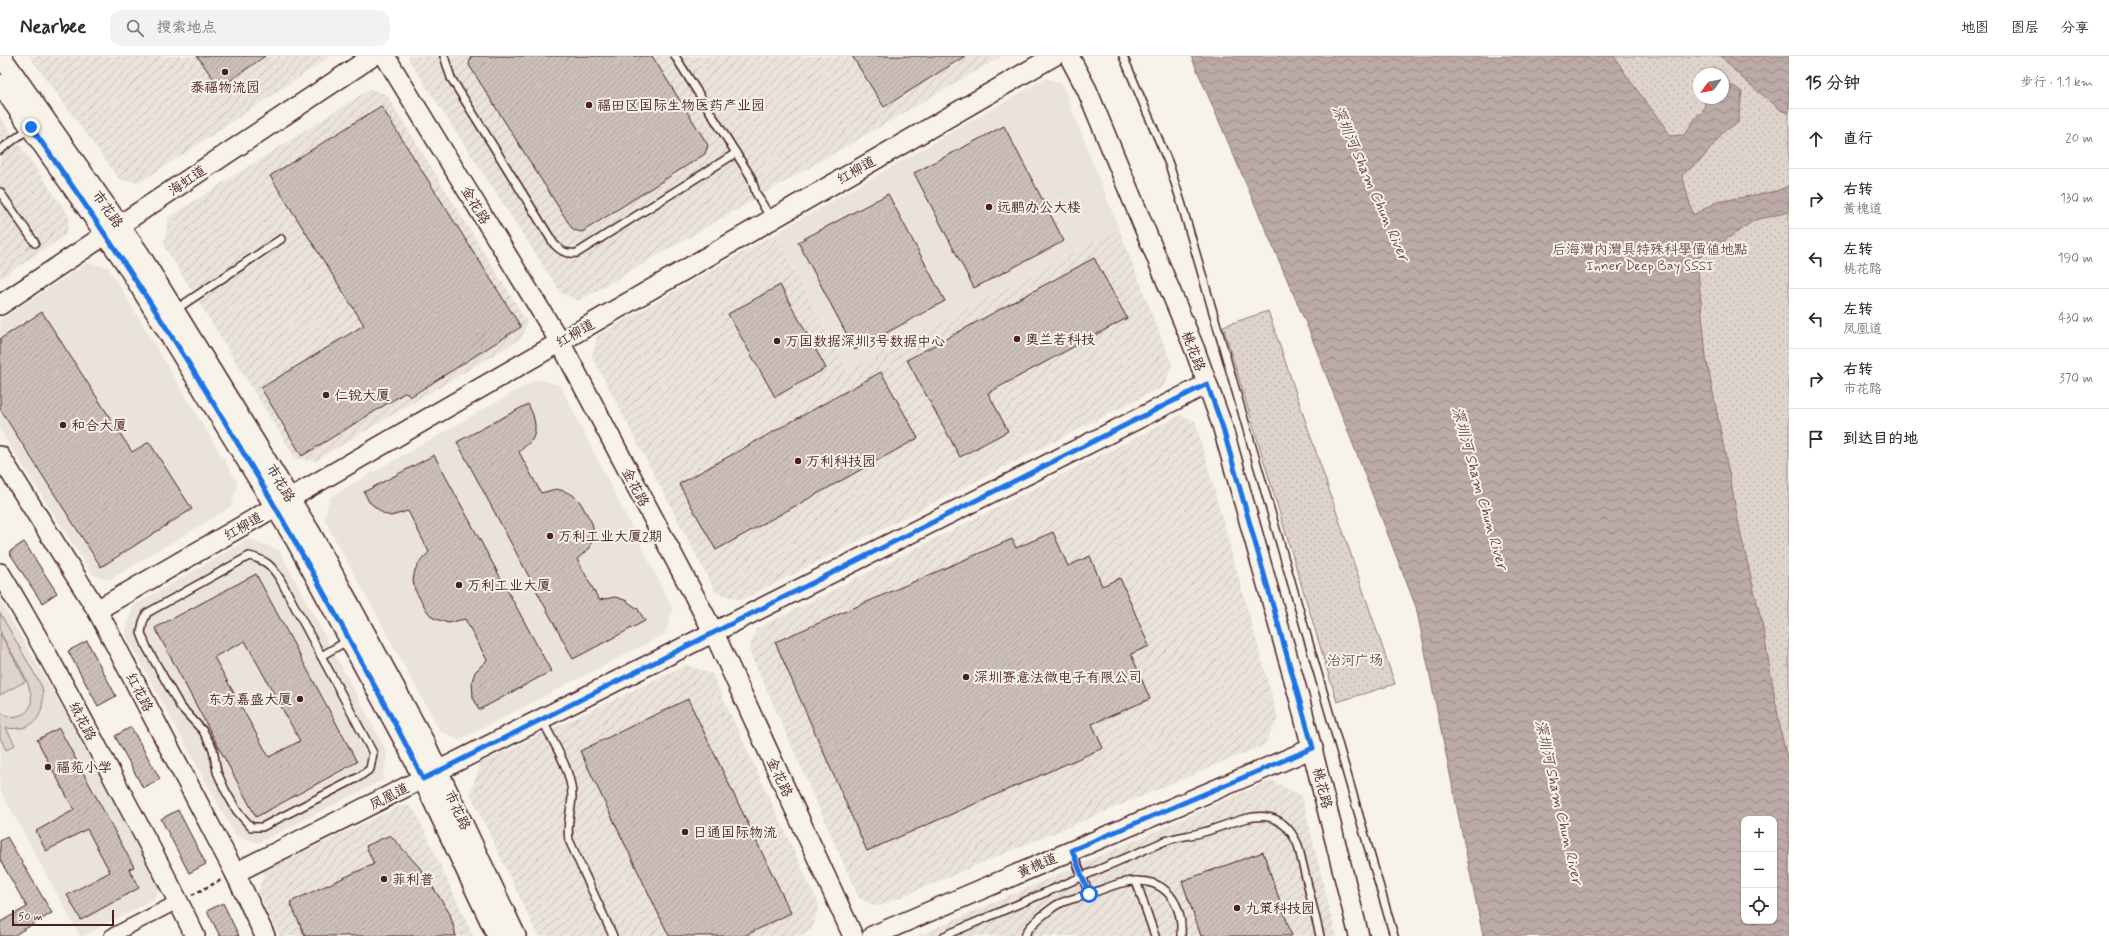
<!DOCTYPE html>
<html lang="zh">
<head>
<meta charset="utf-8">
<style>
	body { margin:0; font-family:Mynerve,"LXGW WenKai TC",sans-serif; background:#f2f2f3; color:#2b2b33 }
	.controls { position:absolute; right:12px; bottom:12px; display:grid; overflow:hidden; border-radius:8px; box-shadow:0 1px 3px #0004 }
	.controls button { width:36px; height:36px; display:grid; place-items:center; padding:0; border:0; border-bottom:1px solid #e1e1e2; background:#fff; color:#2b2b33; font:20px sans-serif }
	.compass { position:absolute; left:1693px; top:12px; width:36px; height:36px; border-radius:50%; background:#fff; box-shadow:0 1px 3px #0004; rotate:237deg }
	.scale { position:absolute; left:12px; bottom:10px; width:102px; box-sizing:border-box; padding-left:4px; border:2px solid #4a1f2b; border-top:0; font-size:11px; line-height:14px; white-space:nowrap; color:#4a1f2b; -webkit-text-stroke:3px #f7f3e8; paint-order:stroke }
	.stop { position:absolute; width:12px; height:12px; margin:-9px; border:3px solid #1a73e8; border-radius:50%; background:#fff }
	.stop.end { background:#1a73e8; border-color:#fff; box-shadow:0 1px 4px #0008 }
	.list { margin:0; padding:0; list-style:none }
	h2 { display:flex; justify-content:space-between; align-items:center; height:52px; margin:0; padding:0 16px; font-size:17px }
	h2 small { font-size:13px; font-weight:400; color:#7c7c81 }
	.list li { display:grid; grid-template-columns:26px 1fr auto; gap:12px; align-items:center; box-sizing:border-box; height:60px; padding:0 16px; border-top:1px solid #e1e1e2 }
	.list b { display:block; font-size:15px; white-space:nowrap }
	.list p { margin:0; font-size:13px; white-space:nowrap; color:#7c7c81 }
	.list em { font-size:13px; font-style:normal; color:#7c7c81 }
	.icon { flex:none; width:22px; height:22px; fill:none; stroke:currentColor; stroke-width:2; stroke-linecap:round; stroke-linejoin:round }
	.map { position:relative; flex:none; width:1789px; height:880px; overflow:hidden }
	header { display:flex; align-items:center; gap:24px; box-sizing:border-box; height:56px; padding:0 20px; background:#fff; border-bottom:1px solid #e1e1e2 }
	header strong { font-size:19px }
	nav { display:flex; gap:22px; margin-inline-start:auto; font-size:14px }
	.search { width:280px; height:36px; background:#f2f2f3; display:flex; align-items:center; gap:10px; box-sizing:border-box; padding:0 14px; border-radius:12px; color:#7c7c81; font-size:15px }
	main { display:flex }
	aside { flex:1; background:#fff }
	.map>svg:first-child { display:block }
	.built { fill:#eae3da }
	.industrial { fill:url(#industrial-furrows) }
	.grass { fill:#ded4cc; stroke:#947a7c }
	.park { fill:url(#park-dots); stroke:#947a7c; fill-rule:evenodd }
	.water { fill:url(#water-waves); stroke:#8e7275; fill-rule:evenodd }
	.building { fill:url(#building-hatch); stroke:#4a1f2b; fill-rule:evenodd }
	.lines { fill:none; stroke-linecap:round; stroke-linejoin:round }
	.lane-casing { stroke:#4a1f2b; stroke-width:10 }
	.street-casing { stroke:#4a1f2b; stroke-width:16 }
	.secondary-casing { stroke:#4a1f2b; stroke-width:22 }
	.path { stroke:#4a1f2b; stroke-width:2.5; stroke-dasharray:4 3; stroke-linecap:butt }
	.lane { stroke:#f7f3e8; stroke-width:7 }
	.street { stroke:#f7f3e8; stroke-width:13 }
	.secondary { stroke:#f7f3e8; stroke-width:19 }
	.route { stroke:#1a73e8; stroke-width:5 }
	.poi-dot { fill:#4a1f2b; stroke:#f7f3e8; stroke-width:1.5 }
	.labels { text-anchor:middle; stroke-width:4; stroke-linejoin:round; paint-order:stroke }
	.poi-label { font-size:14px; fill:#4a1f2b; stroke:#f7f3e8; text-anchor:start }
	.street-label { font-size:14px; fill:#4a1f2b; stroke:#f7f3e8 }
	.park-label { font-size:14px; fill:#6f4c53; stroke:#f7f3e8 }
	.water-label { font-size:15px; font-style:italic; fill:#6c4950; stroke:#f7f3e8 }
</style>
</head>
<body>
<header>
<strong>Nearbee</strong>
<div class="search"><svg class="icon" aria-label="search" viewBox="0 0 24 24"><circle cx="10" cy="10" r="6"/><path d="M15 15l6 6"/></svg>搜索地点</div>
<nav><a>地图</a><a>图层</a><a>分享</a></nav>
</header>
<main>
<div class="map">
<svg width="1789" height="880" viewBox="0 0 1789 880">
	<defs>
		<pattern id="industrial-furrows" width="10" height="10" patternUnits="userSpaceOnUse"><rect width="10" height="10" fill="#eae3da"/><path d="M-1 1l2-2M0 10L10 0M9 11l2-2" fill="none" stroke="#cac2bb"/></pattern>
		<pattern id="park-dots" width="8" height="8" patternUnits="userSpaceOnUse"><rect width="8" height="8" fill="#ded4cc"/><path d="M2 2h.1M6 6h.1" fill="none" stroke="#c0b6af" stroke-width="1.8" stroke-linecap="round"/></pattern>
		<pattern id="water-waves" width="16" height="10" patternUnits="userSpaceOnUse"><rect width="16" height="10" fill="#bcaaa7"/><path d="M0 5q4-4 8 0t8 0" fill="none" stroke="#9b8a88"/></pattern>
		<pattern id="building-hatch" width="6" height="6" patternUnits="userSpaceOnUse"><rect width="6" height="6" fill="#ccbfb9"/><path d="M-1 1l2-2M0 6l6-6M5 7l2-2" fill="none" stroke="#b1a49f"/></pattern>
	</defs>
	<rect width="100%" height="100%" fill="#f7f3e8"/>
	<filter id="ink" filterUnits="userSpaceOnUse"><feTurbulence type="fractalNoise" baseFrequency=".025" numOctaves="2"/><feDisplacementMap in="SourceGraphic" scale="8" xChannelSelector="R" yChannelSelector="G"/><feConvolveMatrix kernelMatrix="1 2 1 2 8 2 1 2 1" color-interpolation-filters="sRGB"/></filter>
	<g filter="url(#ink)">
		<g class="built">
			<polygon points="1046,22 1062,28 1119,173 847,315 775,178"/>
			<polygon points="87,207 108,211 238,427 231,451 109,524 93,519 0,374 0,264"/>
			<polygon points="537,323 560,329 673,553 665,578 459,684 440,675 324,463 330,441"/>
			<polygon points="249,483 279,494 387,696 383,724 258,787 235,779 125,578 133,550"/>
			<polygon points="0,545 84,688 160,829 155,843 83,880 80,880 0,734"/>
		</g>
		<g class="industrial">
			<polygon points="29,0 331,0 141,126 120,124"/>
			<polygon points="409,0 1002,0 579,245 561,237 409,4"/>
			<polygon points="370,33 386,38 527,266 522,282 315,405 296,403 164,190 168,162"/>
			<polygon points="0,61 69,160 67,178 0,223"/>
			<polygon points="1119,173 1172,309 1164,330 742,544 716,537 592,300 597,280 775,178 847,315"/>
			<polygon points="1180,359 1195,365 1278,662 1264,689 877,851 859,842 749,594 756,573"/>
			<polygon points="686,609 712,618 819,849 812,874 799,880 538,880 470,737 481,707"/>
			<polygon points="1271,724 1302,740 1336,880 918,880"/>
			<polygon points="408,749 416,757 473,880 279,880 258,836 264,815 398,751"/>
		</g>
		<g class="grass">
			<path d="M0,557L42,631C46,658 36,676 6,672L15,689L6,694L0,682V656C5,659 11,662 17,660C55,652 6,593 0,575C0,570 0,562 0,557Z"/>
			<polygon points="0,577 26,625 0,639"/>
		</g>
		<g class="park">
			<path d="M1556,0H1789V880H1723ZM1699,18H1723V42H1699ZM1744,763H1774V865H1744Z"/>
			<polygon points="1268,255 1395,628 1337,646 1223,270"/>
		</g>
		<g class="water">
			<path d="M1191,0H1614L1628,22L1665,71L1669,80L1684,79L1697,60L1703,56L1706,42H1723V30C1731,28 1736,31 1742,36L1738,67L1724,75L1702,103L1682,119L1693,159L1717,146L1776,135L1789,130V156L1755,164L1697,203L1706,301L1742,484L1762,567L1781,677L1789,710V880H1483L1416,551L1308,272ZM1744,763H1774V865H1744Z"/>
			<polygon points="1721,0 1789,0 1789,57 1782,55 1741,21"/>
		</g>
		<g class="building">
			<polygon points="197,0 265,0 220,32"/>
			<polygon points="471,0 652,0 708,89 705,98 582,176 573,174 469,9"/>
			<polygon points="852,0 965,0 884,51"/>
			<polygon points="381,50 521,271 410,341 406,336 302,400 261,332 364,269 270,120"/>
			<polygon points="1004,70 1064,185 974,232 914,117"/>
			<polygon points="888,138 945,245 855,294 798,186"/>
			<polygon points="1094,202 1127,262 988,337 1008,375 960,401 907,304"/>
			<polygon points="780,229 826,312 775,341 728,258"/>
			<polygon points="42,256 132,396 149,386 192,453 101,511 0,353 0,283"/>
			<polygon points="881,316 918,382 716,494 679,428"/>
			<polygon points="528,348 533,359 535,368 535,377 532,384 519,396 541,437 556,433 564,435 573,439 580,446 592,467 594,476 590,492 577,503 599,544 615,541 625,544 638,553 645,565 573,603 457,386"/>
			<polygon points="434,399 551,615 479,654 473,641 472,625 475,616 487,604 465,563 448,567 433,562 427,555 415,534 413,524 415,514 419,507 429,496 408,455 391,460 384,458 369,446 364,436"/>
			<polygon points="1053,476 1068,510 1090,500 1102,530 1120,522 1149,590 1131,598 1150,643 1092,668 1103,692 867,795 775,586 1012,483 1016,492"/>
			<polygon points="24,486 57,537 42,547 9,496"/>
			<path d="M256,518L357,706L256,761L155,572ZM245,585L300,685L269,701L214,601Z"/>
			<polygon points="87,585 116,640 98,650 68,595"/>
			<polygon points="688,643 791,857 744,880 669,880 580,695"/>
			<polygon points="131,671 160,723 143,732 115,680"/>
			<polygon points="59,672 134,811 129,813 139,832 81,864 67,839 110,816 87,773 46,795 36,775 74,754 37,684"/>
			<polygon points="178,754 206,808 189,817 161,763"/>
			<polygon points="390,779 419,811 436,836 450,858 456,880 305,880 290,846 374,808 366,790"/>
			<polygon points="7,781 52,857 13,880 0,880 0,866 27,851 0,804 0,785"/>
			<polygon points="1263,796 1292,880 1201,880 1182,825"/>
			<polygon points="223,847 239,880 220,880 207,855"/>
		</g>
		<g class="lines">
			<defs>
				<g id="lane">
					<path d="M444,0L451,22L554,188C562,196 566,198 577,197L736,97"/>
					<polyline points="675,0 751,121 756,137 771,163"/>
					<polyline points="1123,0 1169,108 1181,146 1394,880"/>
					<polyline points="0,94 31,71"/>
					<polyline points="0,136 35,187"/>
					<polyline points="175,254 281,183"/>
					<path d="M249,500C266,504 271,509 280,523L373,697L370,713L359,721L262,771H251L237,755L225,734L217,716L213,693L203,675L180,650L147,592L141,577L143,566L147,557Z"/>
					<polyline points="321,600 349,584"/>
					<path d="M542,663C553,687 572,714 572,741C571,757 566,767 569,784L613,880"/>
					<polyline points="1072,795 1089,838"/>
					<polyline points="1136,825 1155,880"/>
					<path d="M944,880L1165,785C1177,781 1188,780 1200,777C1237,768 1276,739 1298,789L1320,880"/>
					<path d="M1025,880C1028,869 1046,857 1055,850C1064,844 1078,842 1089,838C1105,833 1122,824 1139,825C1170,826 1183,852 1181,880"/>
				</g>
				<polyline id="street" points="111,880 179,845"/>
				<g id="secondary">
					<polyline points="1,0 139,197 311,477 425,687 516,880"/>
					<polyline points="385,0 560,286 714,577 853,880"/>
					<polyline points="1069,0 1087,34 1195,294 1222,369 1300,645 1359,880"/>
					<polyline points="0,28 124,205 296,485 409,694 497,880"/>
					<polyline points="0,249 373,0"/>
					<polyline points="0,400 97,554 235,817 265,880"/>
					<path d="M0,517C42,587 80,658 117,729C144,779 171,829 195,880"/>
					<polyline points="97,554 1054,0"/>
					<polyline points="235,817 1207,328"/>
					<polyline points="872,880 1313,692"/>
				</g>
			</defs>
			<use href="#lane" class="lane-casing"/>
			<use href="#street" class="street-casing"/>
			<use href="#secondary" class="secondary-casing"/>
			<polyline class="path" points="192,839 221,824"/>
			<use href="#lane" class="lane"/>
			<use href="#street" class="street"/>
			<use href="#secondary" class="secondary"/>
		</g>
	</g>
	<g class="lines" filter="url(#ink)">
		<path class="route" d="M31,71C147,234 253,405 348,581C373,628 400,674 423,723L1207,328L1222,369L1313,692L1072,794L1089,838"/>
	</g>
	<g class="poi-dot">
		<circle cx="225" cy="16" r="4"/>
		<circle cx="589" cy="49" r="4"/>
		<circle cx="989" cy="151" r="4"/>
		<circle cx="1017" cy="283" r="4"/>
		<circle cx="777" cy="285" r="4"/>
		<circle cx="326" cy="339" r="4"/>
		<circle cx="63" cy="369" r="4"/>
		<circle cx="798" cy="405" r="4"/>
		<circle cx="550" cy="480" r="4"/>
		<circle cx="459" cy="529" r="4"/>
		<circle cx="966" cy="621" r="4"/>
		<circle cx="300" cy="643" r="4"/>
		<circle cx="48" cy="711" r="4"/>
		<circle cx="685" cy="776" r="4"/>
		<circle cx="384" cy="823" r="4"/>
		<circle cx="1237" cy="852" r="4"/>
	</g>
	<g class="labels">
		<g class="poi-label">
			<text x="225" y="36" text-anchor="middle">泰福物流园</text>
			<text x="597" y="54">福田区国际生物医药产业园</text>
			<text x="997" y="156">远鹏办公大楼</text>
			<text x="1025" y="288">奥兰若科技</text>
			<text x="785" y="290">万国数据深圳3号数据中心</text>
			<text x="334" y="344">仁锐大厦</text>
			<text x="71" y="374">和合大厦</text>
			<text x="806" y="410">万利科技园</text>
			<text x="558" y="485">万利工业大厦2期</text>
			<text x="467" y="534">万利工业大厦</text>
			<text x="974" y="626">深圳赛意法微电子有限公司</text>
			<text x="292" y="648" text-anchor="end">东方嘉盛大厦</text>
			<text x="56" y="716">福苑小学</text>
			<text x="693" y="781">日通国际物流</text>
			<text x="392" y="828">菲利普</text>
			<text x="1245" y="857">九策科技园</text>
		</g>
		<g class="street-label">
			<text transform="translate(856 114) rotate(-30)" y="5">红柳道</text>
			<text transform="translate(187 124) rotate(-34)" y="5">海虹道</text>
			<text transform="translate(476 149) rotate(59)" y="5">金花路</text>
			<text transform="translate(108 153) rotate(55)" y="5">市花路</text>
			<text transform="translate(575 277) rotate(-30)" y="5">红柳道</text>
			<text transform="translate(1194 295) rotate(69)" y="5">桃花路</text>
			<text transform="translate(281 427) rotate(59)" y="5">市花路</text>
			<text transform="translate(636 431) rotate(62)" y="5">金花路</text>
			<text transform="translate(243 470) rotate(-30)" y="5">红柳道</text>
			<text transform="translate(140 636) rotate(62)" y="5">红花路</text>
			<text transform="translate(83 665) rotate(62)" y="5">绒花路</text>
			<text transform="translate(780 721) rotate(65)" y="5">金花路</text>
			<text transform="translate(1323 732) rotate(76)" y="5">桃花路</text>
			<text transform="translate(389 740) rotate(-27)" y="5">凤凰道</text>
			<text transform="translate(458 754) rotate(65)" y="5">市花路</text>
			<text transform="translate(1037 809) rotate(-23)" y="5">黄槐道</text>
		</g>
		<g class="park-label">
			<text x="1650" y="198">后海灣內灣具特殊科學價值地點<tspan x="1650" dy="16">Inner Deep Bay SSSI</tspan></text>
			<text x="1355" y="609">治河广场</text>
		</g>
		<g class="water-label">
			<text transform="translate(1371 127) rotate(66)" y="5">深圳河 Sham Chun River</text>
			<text transform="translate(1480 432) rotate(74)" y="5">深圳河 Sham Chun River</text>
			<text transform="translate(1559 746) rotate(77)" y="5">深圳河 Sham Chun River</text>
		</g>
	</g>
</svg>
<div class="controls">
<button>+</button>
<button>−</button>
<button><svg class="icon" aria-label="locate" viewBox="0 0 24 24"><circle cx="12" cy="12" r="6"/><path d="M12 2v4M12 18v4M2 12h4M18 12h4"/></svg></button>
</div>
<svg class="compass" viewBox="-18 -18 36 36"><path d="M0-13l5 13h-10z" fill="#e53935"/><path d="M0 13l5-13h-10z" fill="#7c7c81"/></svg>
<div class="scale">50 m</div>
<div class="stop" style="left:1089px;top:838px"></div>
<div class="stop end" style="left:31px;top:71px"></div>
</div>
<aside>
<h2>15 分钟<small>步行 · 1.1 km</small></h2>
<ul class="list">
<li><svg class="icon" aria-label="ahead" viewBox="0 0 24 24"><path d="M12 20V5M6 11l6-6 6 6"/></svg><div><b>直行</b></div><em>20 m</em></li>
<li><svg class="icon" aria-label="right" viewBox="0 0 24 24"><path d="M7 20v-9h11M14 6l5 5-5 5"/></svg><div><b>右转</b><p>黄槐道</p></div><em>130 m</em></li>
<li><svg class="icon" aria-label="left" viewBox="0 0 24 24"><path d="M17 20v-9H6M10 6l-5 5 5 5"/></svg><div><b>左转</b><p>桃花路</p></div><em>190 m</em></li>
<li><svg class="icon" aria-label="left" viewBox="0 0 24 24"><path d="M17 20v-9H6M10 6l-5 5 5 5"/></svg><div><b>左转</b><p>凤凰道</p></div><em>430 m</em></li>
<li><svg class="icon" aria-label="right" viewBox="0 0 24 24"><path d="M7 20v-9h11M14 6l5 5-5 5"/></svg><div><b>右转</b><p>市花路</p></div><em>370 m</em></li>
<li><svg class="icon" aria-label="arrive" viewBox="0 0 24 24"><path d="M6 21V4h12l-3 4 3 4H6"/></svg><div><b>到达目的地</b></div></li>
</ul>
</aside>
</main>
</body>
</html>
